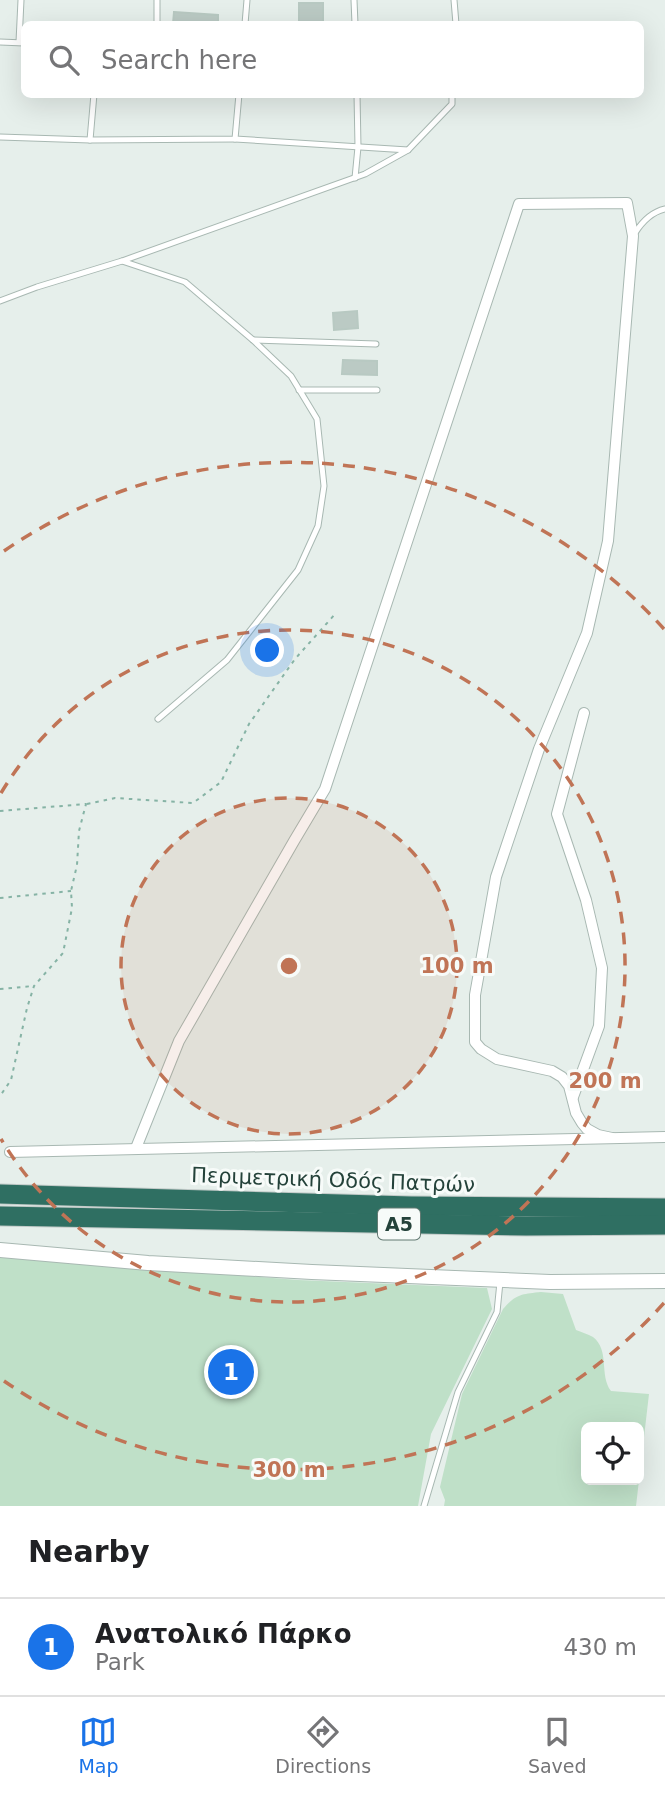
<!DOCTYPE html>
<html lang="en">
<head>
<meta charset="utf-8">
<style>
	body { margin:0; font-family:"DejaVu Sans",sans-serif; background:#f6f6f6; color:#202124 }
	.controls { position:absolute; right:21px; bottom:21px; display:grid; overflow:hidden; border-radius:10px; box-shadow:0 7px 28px #0002 }
	.controls button { width:63px; height:63px; display:grid; place-items:center; padding:0; border:0; border-bottom:2px solid #e0e0e0; background:#fff; color:#202124; font:35px sans-serif }
	.you { position:absolute; left:268px; top:651px; width:24px; height:24px; margin:-18px; border:5px solid #fff; border-radius:50%; background:#1a73e8; box-shadow:0 0 0 10px #1a73e833 }
	.badge { display:grid; place-items:center; width:46px; height:46px; border-radius:50%; background:#1a73e8; color:#fff; font-size:23px; font-weight:700 }
	.pin { position:absolute; translate:-50% -50%; border:4px solid #fff; box-shadow:0 2px 7px #0006 }
	.list { margin:0; padding:0; list-style:none }
	h2 { display:flex; justify-content:space-between; align-items:center; height:91px; margin:0; padding:0 28px; font-size:30px }
	h2 small { font-size:23px; font-weight:400; color:#757577 }
	.list li { display:grid; grid-template-columns:46px 1fr auto; gap:21px; align-items:center; box-sizing:border-box; height:98px; padding:0 28px; border-top:2px solid #e0e0e0 }
	.list b { display:block; font-size:26px; white-space:nowrap }
	.list p { margin:0; font-size:23px; white-space:nowrap; color:#757577 }
	.list em { font-size:23px; font-style:normal; color:#757577 }
	.icon { flex:none; width:38px; height:38px; fill:none; stroke:currentColor; stroke-width:2; stroke-linecap:round; stroke-linejoin:round }
	.map { position:relative; flex:none; width:665px; height:1506px; overflow:hidden }
	.search { position:absolute; background:#fff; box-shadow:0 7px 28px #0002; left:21px; right:21px; top:21px; height:77px; display:flex; align-items:center; gap:18px; box-sizing:border-box; padding:0 24px; border-radius:10px; color:#757577; font-size:26px }
	.sheet { height:189px; background:#fff }
	nav { display:flex; justify-content:space-around; align-items:center; box-sizing:border-box; height:98px; border-top:2px solid #e0e0e0; background:#fff; font-size:19px; color:#757577 }
	nav a { display:grid; justify-items:center; gap:4px }
	nav .on { color:#1a73e8 }
	.map>svg:first-child { display:block }
	.green { fill:#bfe0c8; fill-rule:evenodd }
	.building { fill:#bbcac4; stroke:#b8c9c2; stroke-width:2 }
	.lines { fill:none; stroke-linecap:round; stroke-linejoin:round }
	.service-casing { stroke:#a8b8b2; stroke-width:7 }
	.minor-casing { stroke:#a8b8b2; stroke-width:12 }
	.tertiary-casing { stroke:#a8b8b2; stroke-width:16 }
	.motorway-casing { stroke:#c2cac8; stroke-width:21 }
	.path { stroke:#86b3a5; stroke-width:2; stroke-dasharray:3.5 5; stroke-linecap:butt }
	.service { stroke:#fff; stroke-width:5 }
	.minor { stroke:#fff; stroke-width:10 }
	.tertiary { stroke:#fff; stroke-width:14 }
	.motorway { stroke:#2f6f62; stroke-width:19 }
	.ring { fill:none; stroke:#c07456; stroke-width:3.5; stroke-dasharray:12 9 }
	.labels { text-anchor:middle; stroke-width:6; stroke-linejoin:round; paint-order:stroke }
	.shield { fill:#f7fbf9; stroke:#637a73; stroke-width:2 }
	.shield-label { font-size:19px; font-weight:bold; fill:#24423a }
	.street-label { font-size:21px; fill:#24423a; stroke:#f7fbf9 }
	.centre { fill:#c07456; stroke:#f7fbf9; stroke-width:3.5 }
	.ring-label { font-size:21px; text-anchor:middle; font-weight:bold; fill:#c07456; stroke:#f7fbf9; stroke-width:6; stroke-linejoin:round; paint-order:stroke }
</style>
</head>
<body>
<div class="map">
<svg width="665" height="1506" viewBox="0 0 665 1506">
	<rect width="100%" height="100%" fill="#e6efeb"/>
	<g class="green">
		<polygon points="0,1256 298,1280 487,1288 492,1309 431,1434 418,1506 0,1506"/>
		<path d="M541,1292L563,1294L576,1330C581,1332 588,1334 593,1337C610,1350 599,1375 611,1391L649,1394L636,1506H444L445,1500L440,1487L462,1394L503,1309C516,1294 522,1294 541,1292ZM639,1427V1480H586V1427Z"/>
	</g>
	<g class="building">
		<rect x="299" y="3" width="24" height="20"/>
		<polygon points="174,12 218,15 218,24 173,24"/>
		<polygon points="357,311 358,328 334,330 333,313"/>
		<polygon points="343,360 377,361 377,375 342,374"/>
	</g>
	<g class="lines">
		<defs>
			<g id="service">
				<polyline points="354,0 355,24"/>
				<polyline points="454,0 456,24"/>
				<polyline points="157,24 157,0"/>
				<polyline points="245,24 247,0"/>
				<polyline points="0,42 24,43"/>
				<polyline points="19,42 21,0"/>
				<polyline points="0,137 90,140 235,139 239,94"/>
				<polyline points="235,139 408,150"/>
				<polyline points="90,140 94,94"/>
				<polyline points="355,178 358,147 357,94"/>
				<path d="M635,233C642,222 652,212 665,209"/>
				<polyline points="122,261 185,282 253,340 291,376 317,419 324,486 318,526 298,570 227,660 158,719"/>
				<polyline points="0,301 37,287 122,261 365,174 408,150 452,104 452,94"/>
				<polyline points="253,340 376,344"/>
				<polyline points="299,390 377,390"/>
				<polyline points="424,1506 458,1392 497,1312 500,1282"/>
			</g>
			<g id="minor">
				<polyline points="573,1097 599,1026 602,968 586,900 557,814 584,713"/>
				<polyline points="136,1148 179,1041 294,841 325,789 519,204 627,203 633,236 608,541 587,633 539,749 496,877 475,995 475,1042 481,1049 497,1059 552,1071 562,1077 569,1086 576,1113 582,1123 587,1129 598,1135 612,1138"/>
				<polyline points="10,1152 665,1137"/>
			</g>
			<polyline id="tertiary" points="0,1250 148,1263 312,1272 550,1282 665,1281"/>
			<g id="motorway">
				<polyline points="0,1194 411,1206 665,1208"/>
				<polyline points="0,1216 526,1226 665,1225"/>
			</g>
		</defs>
		<use href="#service" class="service-casing"/>
		<use href="#minor" class="minor-casing"/>
		<use href="#tertiary" class="tertiary-casing"/>
		<use href="#motorway" class="motorway-casing"/>
		<g class="path">
			<polyline points="87,804 115,798 193,803 221,782 249,724 295,659 336,613"/>
			<polyline points="0,811 86,804 79,831 77,865 71,891 72,908 63,953 34,986 27,1008 11,1080 0,1096"/>
			<polyline points="0,898 71,891"/>
			<polyline points="0,989 33,986"/>
		</g>
		<use href="#service" class="service"/>
		<use href="#minor" class="minor"/>
		<use href="#tertiary" class="tertiary"/>
		<use href="#motorway" class="motorway"/>
	</g>
	<circle cx="289" cy="966" r="168" fill="#c07456" fill-opacity=".12"/>
	<g class="ring">
		<circle cx="289" cy="966" r="168"/>
		<path d="M1 793A336 336 0 1 1 1 1139"/>
		<path d="M664 1303A504 504 0 0 1 4 1381M4 551A504 504 0 0 1 664 629"/>
	</g>
	<g class="labels">
		<rect class="shield" x="378" y="1208.5" width="42" height="31" rx="5"/>
		<g class="shield-label">
			<text x="399" y="1231">Α5</text>
		</g>
		<g class="street-label">
			<text transform="translate(333 1180) rotate(2)" y="7">Περιμετρική Οδός Πατρών</text>
		</g>
	</g>
	<circle cx="289" cy="966" r="10" class="centre"/>
	<g class="ring-label">
		<text x="457" y="973">100 m</text>
		<text x="605" y="1088">200 m</text>
		<text x="289" y="1477">300 m</text>
	</g>
</svg>
<div class="controls">
<button><svg class="icon" aria-label="locate" viewBox="0 0 24 24"><circle cx="12" cy="12" r="6"/><path d="M12 2v4M12 18v4M2 12h4M18 12h4"/></svg></button>
</div>
<div class="you"></div>
<div class="pin badge" style="left:231px;top:1372px">1</div>
<div class="search"><svg class="icon" aria-label="search" viewBox="0 0 24 24"><circle cx="10" cy="10" r="6"/><path d="M15 15l6 6"/></svg>Search here</div>
</div>
<section class="sheet">
<h2>Nearby<small></small></h2>
<ul class="list">
<li><span class="badge">1</span><div><b>Ανατολικό Πάρκο</b><p>Park</p></div><em>430 m</em></li>
</ul>
</section>
<nav>
<a class="on"><svg class="icon" aria-label="map" viewBox="0 0 24 24"><path d="M3 6l6-2 6 2 6-2v14l-6 2-6-2-6 2zM9 4v14M15 6v14"/></svg>Map</a>
<a><svg class="icon" aria-label="directions" viewBox="0 0 24 24"><path d="M12 3l9 9-9 9-9-9zM9 14v-3h6M13 9l2 2-2 2"/></svg>Directions</a>
<a><svg class="icon" aria-label="saved" viewBox="0 0 24 24"><path d="M7 4h10v16l-5-4-5 4z"/></svg>Saved</a>
</nav>
</body>
</html>
